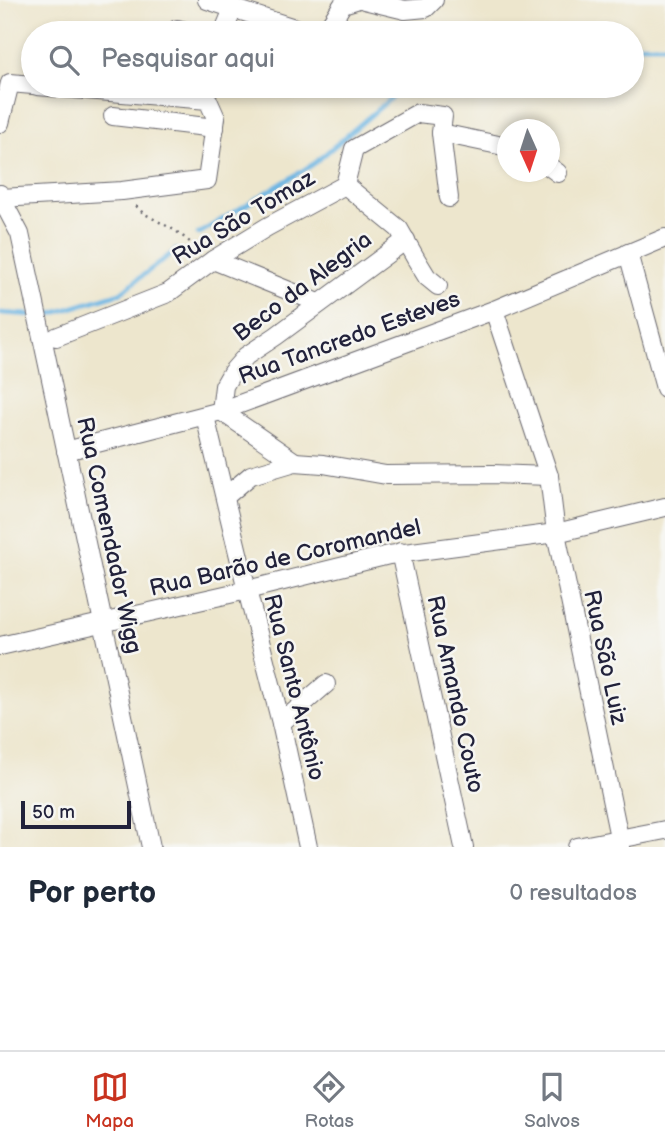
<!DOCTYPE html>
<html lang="pt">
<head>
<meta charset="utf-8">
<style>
	body { margin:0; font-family:"Balsamiq Sans",sans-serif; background:#f2f2f3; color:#1f2937 }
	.compass { position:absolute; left:497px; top:119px; width:63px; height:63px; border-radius:50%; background:#fff; box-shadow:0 4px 10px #0003; rotate:177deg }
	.scale { position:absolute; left:21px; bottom:18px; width:110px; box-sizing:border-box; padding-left:7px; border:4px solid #22223b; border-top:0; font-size:19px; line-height:24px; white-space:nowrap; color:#22223b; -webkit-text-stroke:5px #f6f6f2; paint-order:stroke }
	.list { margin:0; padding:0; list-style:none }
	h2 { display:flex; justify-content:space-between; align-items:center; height:91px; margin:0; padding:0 28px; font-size:30px }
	h2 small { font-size:23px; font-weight:400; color:#747a83 }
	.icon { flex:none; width:38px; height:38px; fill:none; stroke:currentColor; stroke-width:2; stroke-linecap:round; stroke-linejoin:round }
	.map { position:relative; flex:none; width:665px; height:847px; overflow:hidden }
	.search { position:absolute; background:#fff; box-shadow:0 4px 10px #0003; left:21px; right:21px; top:21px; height:77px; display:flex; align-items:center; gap:18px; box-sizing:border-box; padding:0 24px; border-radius:38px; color:#747a83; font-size:26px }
	.sheet { height:203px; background:#fff }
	nav { display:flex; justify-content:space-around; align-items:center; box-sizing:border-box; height:98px; border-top:2px solid #e0e1e3; background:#fff; font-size:19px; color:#747a83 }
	nav a { display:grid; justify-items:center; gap:4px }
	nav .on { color:#c8321e }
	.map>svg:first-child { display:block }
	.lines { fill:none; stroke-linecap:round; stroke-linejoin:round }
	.stream { stroke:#6bb5e3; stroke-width:4.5 }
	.minor-casing { stroke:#69676e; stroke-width:20 }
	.path { stroke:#69676e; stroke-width:2.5; stroke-dasharray:2 5; stroke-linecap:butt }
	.minor { stroke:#fff; stroke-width:18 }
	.labels { text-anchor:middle; stroke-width:5; stroke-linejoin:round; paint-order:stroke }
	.street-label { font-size:23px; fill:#22223b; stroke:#f6f6f2 }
</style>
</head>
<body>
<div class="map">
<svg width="665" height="847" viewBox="0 0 665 847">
	<rect width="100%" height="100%" fill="#f6f6f2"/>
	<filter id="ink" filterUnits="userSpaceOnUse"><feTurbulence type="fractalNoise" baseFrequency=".0143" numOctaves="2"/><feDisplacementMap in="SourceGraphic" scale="14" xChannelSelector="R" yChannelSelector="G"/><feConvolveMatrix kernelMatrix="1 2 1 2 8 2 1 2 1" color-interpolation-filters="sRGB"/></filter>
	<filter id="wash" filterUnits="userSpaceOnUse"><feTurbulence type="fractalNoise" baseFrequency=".00686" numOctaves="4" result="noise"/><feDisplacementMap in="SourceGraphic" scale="28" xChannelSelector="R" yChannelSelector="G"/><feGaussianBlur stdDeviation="1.57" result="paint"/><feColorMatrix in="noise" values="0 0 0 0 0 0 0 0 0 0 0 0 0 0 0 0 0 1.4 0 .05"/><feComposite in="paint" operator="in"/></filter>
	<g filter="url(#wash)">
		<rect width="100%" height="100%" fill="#ede6cd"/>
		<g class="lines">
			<g class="stream">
				<polyline points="632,45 665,45"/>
				<polyline points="198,234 312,165 397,93 415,86"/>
				<polyline points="0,313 32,315"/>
				<polyline points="41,316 45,316 120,293 176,250"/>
			</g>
		</g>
	</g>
	<g filter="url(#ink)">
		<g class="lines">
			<defs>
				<g id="minor">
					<path d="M207,0L304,31C330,34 330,23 343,4L356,0"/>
					<polyline points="364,0 405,10 426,8 434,0"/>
					<polyline points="177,29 194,33"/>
					<polyline points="223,33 233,9"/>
					<polyline points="113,116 215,128"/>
					<polyline points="0,123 10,83 33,85"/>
					<polyline points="441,133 508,147"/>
					<polyline points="550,167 558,173"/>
					<polyline points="345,185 354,149 418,113 443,116 441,133 449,198"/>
					<polyline points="345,185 399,229 416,259 427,277 438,286"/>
					<polyline points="0,194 1,198 122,191 207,180 216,118 208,100 37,86"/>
					<polyline points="1,198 20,234 151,847"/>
					<polyline points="628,253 665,388"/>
					<polyline points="213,260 319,303"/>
					<polyline points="494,310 549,476 556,533 621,847"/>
					<polyline points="56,337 168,293 213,260 267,227 345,185"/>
					<polyline points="205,416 247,590 281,723 308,847"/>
					<polyline points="66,451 221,411 494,310 665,238"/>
					<polyline points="295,462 221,411 224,386 232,372 246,356 276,336 406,240"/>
					<polyline points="225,497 251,475 295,462 323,464 386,475 493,474 549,476"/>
					<polyline points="400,552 464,847"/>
					<polyline points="0,646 247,590 389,555 556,533 665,507"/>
					<polyline points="281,723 326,684"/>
					<polyline points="577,847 665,830"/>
				</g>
			</defs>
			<use href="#minor" class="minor-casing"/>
			<polyline class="path" points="136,206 143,213 176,231 200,250"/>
			<use href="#minor" class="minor"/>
		</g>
	</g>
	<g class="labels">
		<g class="street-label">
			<text transform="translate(243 217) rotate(-31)" y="8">Rua São Tomaz</text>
			<text transform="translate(302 286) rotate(-37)" y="8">Beco da Alegria</text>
			<text transform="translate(349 337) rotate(-20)" y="8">Rua Tancredo Esteves</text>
			<text transform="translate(110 535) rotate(78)" y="8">Rua Comendador Wigg</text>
			<text transform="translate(285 557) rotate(-13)" y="8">Rua Barão de Coromandel</text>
			<text transform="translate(606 657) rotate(78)" y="8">Rua São Luiz</text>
			<text transform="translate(295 687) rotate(76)" y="8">Rua Santo Antônio</text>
			<text transform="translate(456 694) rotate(78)" y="8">Rua Amando Couto</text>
		</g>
	</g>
</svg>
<svg class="compass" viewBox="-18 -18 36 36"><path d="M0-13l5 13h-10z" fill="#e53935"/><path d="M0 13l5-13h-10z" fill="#747a83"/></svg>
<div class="scale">50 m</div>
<div class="search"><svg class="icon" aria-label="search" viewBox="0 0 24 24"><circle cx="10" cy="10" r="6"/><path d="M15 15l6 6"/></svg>Pesquisar aqui</div>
</div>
<section class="sheet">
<h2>Por perto<small>0 resultados</small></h2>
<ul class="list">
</ul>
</section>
<nav>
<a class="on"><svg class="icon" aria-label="map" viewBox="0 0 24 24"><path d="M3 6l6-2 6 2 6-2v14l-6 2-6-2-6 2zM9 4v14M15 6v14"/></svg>Mapa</a>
<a><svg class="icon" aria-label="directions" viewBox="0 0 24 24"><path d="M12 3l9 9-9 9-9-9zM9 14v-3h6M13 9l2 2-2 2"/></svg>Rotas</a>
<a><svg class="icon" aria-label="saved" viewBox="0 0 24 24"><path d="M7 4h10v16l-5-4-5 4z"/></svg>Salvos</a>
</nav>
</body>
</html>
